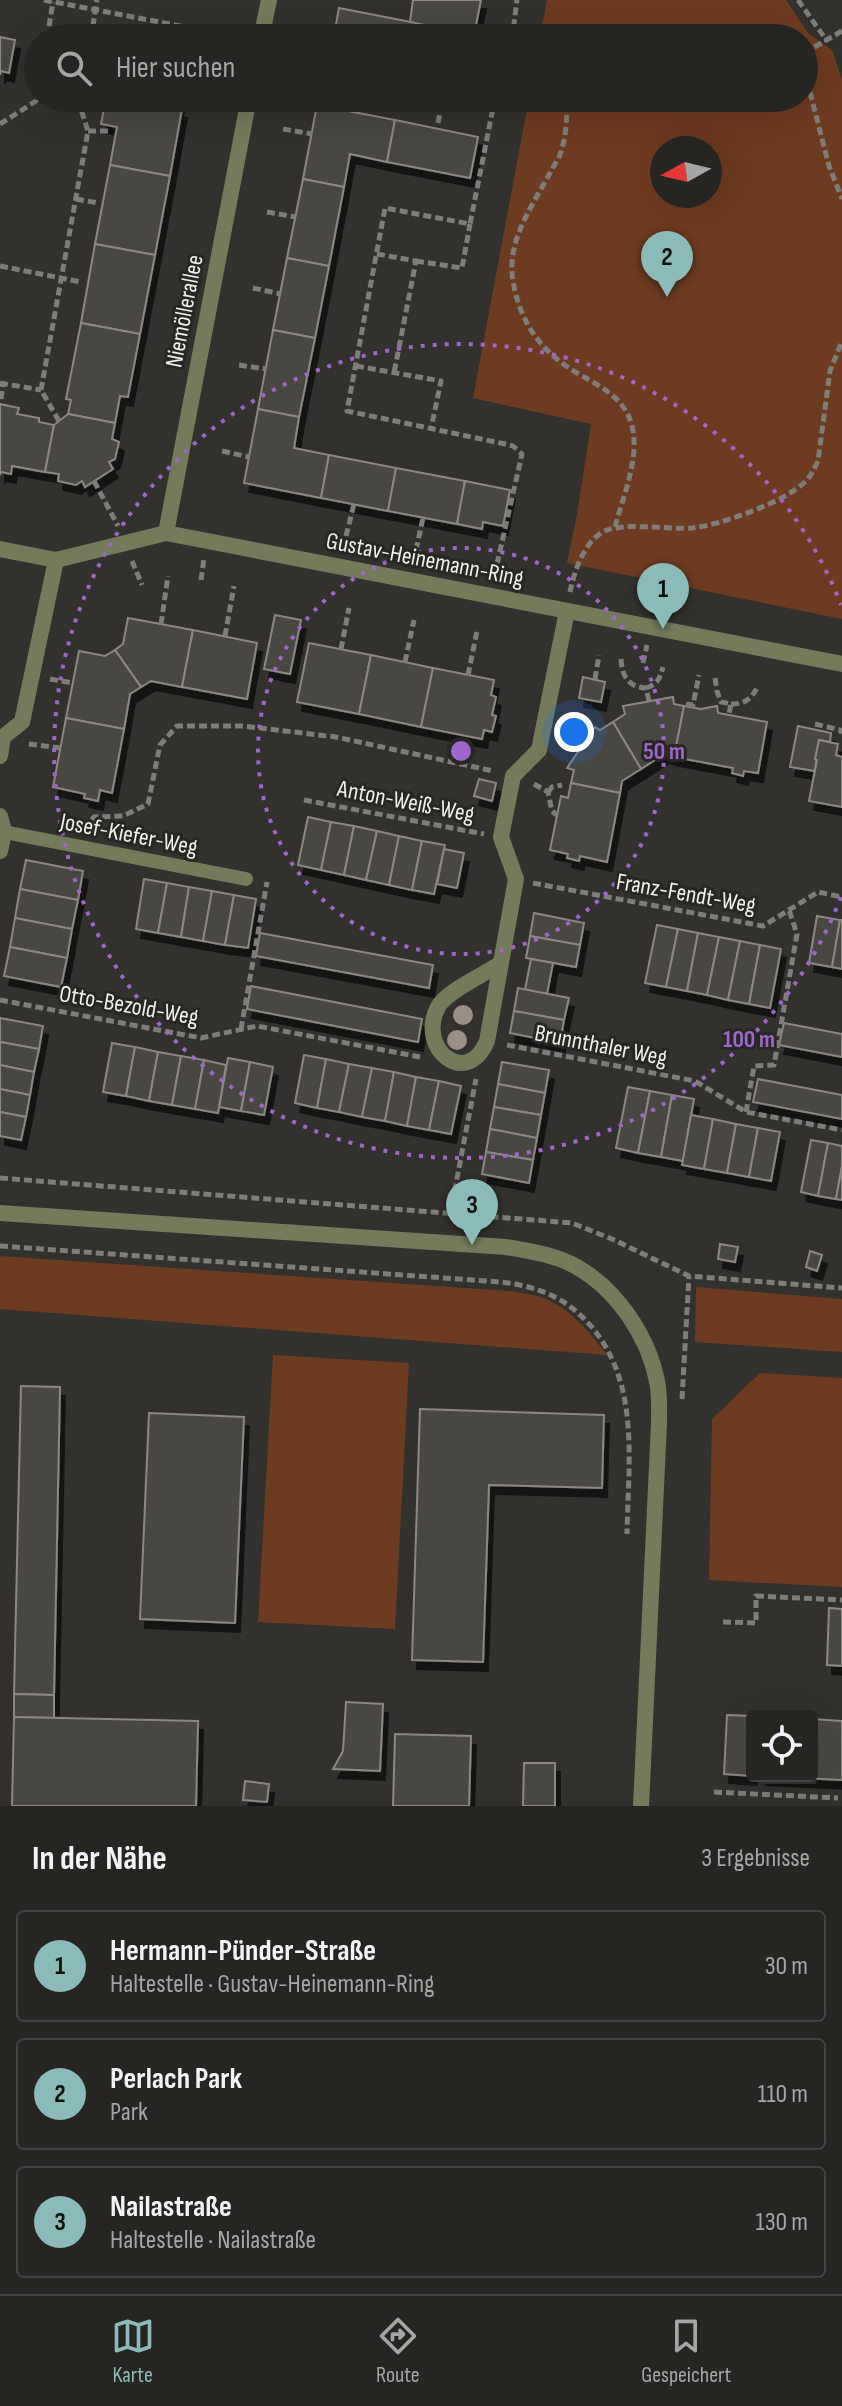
<!DOCTYPE html>
<html lang="de">
<head>
<meta charset="utf-8">
<style>
	body { margin:0; font-family:"Sofia Sans Condensed",sans-serif; background:#32312f; color:#f1f3f6 }
	.controls { position:absolute; right:24px; bottom:24px; display:grid; overflow:hidden; border-radius:8px; box-shadow:0 8px 32px #0002 }
	.controls button { width:72px; height:72px; display:grid; place-items:center; padding:0; border:0; border-bottom:2px solid #424240; background:#262522; color:#f1f3f6; font:40px sans-serif }
	.compass { position:absolute; left:650px; top:136px; width:72px; height:72px; border-radius:50%; background:#262522; box-shadow:0 8px 32px #0002; rotate:262deg }
	.you { position:absolute; left:574px; top:732px; width:28px; height:28px; margin:-20px; border:6px solid #fff; border-radius:50%; background:#1a73e8; box-shadow:0 0 0 12px #1a73e833 }
	.badge { display:grid; place-items:center; width:52px; height:52px; border-radius:50%; background:#8bbbb9; color:#111; font-size:26px; font-weight:700 }
	.pin { position:absolute; translate:-50% -66px; filter:drop-shadow(0 2px 4px #0008) }
	.pin::after { content:''; position:absolute; top:42px; width:28px; height:24px; background:inherit; clip-path:polygon(0 0,100% 0,50% 100%) }
	.list { margin:0; padding:0; list-style:none }
	h2 { display:flex; justify-content:space-between; align-items:center; height:104px; margin:0; padding:0 32px; font-size:34px }
	h2 small { font-size:26px; font-weight:400; color:#a4a5a5 }
	.list li { display:grid; grid-template-columns:52px 1fr auto; gap:24px; align-items:center; box-sizing:border-box; height:112px; margin:0 16px 16px; padding:0 16px; border:2px solid #424240; border-radius:8px }
	.list b { display:block; font-size:30px; white-space:nowrap }
	.list p { margin:0; font-size:26px; white-space:nowrap; color:#a4a5a5 }
	.list em { font-size:26px; font-style:normal; color:#a4a5a5 }
	.icon { flex:none; width:44px; height:44px; fill:none; stroke:currentColor; stroke-width:2; stroke-linecap:round; stroke-linejoin:round }
	.map { position:relative; flex:none; width:842px; height:1806px; overflow:hidden }
	.search { position:absolute; background:#262522; box-shadow:0 8px 32px #0002; left:24px; right:24px; top:24px; height:88px; display:flex; align-items:center; gap:20px; box-sizing:border-box; padding:0 28px; border-radius:44px; color:#a4a5a5; font-size:30px }
	.sheet { height:488px; background:#262522 }
	nav { display:flex; justify-content:space-around; align-items:center; box-sizing:border-box; height:112px; border-top:2px solid #424240; background:#262522; font-size:22px; color:#a4a5a5 }
	nav a { display:grid; justify-items:center; gap:4px }
	nav .on { color:#8bbbb9 }
	.map>svg:first-child { display:block }
	.green { fill:#6d3b1f; fill-rule:evenodd }
	.building { fill:#494642; stroke:#8b8783; stroke-width:2; filter:url(#shadow) }
	.lines { fill:none; stroke-linecap:round; stroke-linejoin:round }
	.path { stroke:#7e7d7a; stroke-width:5; stroke-dasharray:8 4; stroke-linecap:butt }
	.lane { stroke:#747b5a; stroke-width:14 }
	.street { stroke:#747b5a; stroke-width:16 }
	.tree { fill:#9a8e87 }
	.ring { fill:none; stroke:#9e66cc; stroke-width:4; stroke-dasharray:4 8 }
	.labels { text-anchor:middle; stroke-width:6; stroke-linejoin:round; paint-order:stroke }
	.street-label { font-size:24px; fill:#f0efec; stroke:#282723 }
	.centre { fill:#9e66cc; stroke:#282723; stroke-width:4 }
	.ring-label { font-size:24px; text-anchor:middle; font-weight:bold; fill:#9e66cc; stroke:#282723; stroke-width:6; stroke-linejoin:round; paint-order:stroke }
</style>
</head>
<body>
<div class="map">
<svg width="842" height="1806" viewBox="0 0 842 1806">
	<defs>
		<filter id="shadow"><feDropShadow dx="5" dy="9" stdDeviation="0" flood-color="#0009"/></filter>
	</defs>
	<rect width="100%" height="100%" fill="#32312d"/>
	<g class="green">
		<path d="M547,0H786L808,33L832,50L842,80V619L567,563L577,514L591,424L473,398L529,98H804V38H540ZM710,148V196H662V148Z"/>
		<path d="M0,1256L510,1291C520,1293 531,1294 541,1297C569,1307 590,1332 607,1355L0,1309Z"/>
		<polygon points="696,1287 842,1299 842,1352 695,1342"/>
		<polygon points="273,1355 409,1363 395,1629 258,1622"/>
		<polygon points="760,1373 842,1378 842,1587 709,1580 712,1419"/>
	</g>
	<g class="building">
		<polygon points="413,0 481,0 474,35 410,22"/>
		<polygon points="339,8 416,23 413,38 349,38 334,35"/>
		<polygon points="0,37 15,40 9,73 1,71 0,75"/>
		<polygon points="106,98 180,98 178,108 182,109 170,176 110,165 117,127 101,124"/>
		<polygon points="317,105 395,120 387,162 350,154 344,187 303,179"/>
		<polygon points="395,120 478,137 470,178 387,162"/>
		<polygon points="110,165 170,176 155,255 95,244"/>
		<polygon points="303,179 344,187 329,266 287,258"/>
		<polygon points="95,244 155,255 140,334 81,323"/>
		<polygon points="287,258 329,266 315,338 273,330"/>
		<polygon points="81,323 140,334 128,397 120,396 115,423 68,414 71,400 66,399"/>
		<polygon points="273,330 315,338 299,417 258,409"/>
		<polygon points="0,404 19,408 17,414 39,418 39,422 54,425 45,472 12,466 11,474 1,472 0,475"/>
		<polygon points="258,409 299,417 294,448 329,455 321,498 244,483"/>
		<polygon points="68,414 115,423 112,439 119,442 115,459 109,462 113,469 85,487 82,481 76,485 58,481 59,474 45,472 54,425"/>
		<polygon points="329,455 396,468 388,511 321,498"/>
		<polygon points="396,468 465,481 457,524 388,511"/>
		<polygon points="465,481 510,490 503,526 483,522 482,529 457,524"/>
		<polygon points="275,615 301,620 290,674 264,669"/>
		<polygon points="128,618 193,630 182,687 151,681 141,687 115,650 123,644"/>
		<polygon points="193,630 257,643 247,699 182,687"/>
		<polygon points="309,643 371,655 359,714 297,702"/>
		<polygon points="115,650 141,687 130,694 124,729 66,718 79,651 105,656"/>
		<polygon points="371,655 433,668 421,727 359,714"/>
		<polygon points="433,668 494,680 491,695 496,697 492,715 496,716 492,732 484,730 482,739 421,727"/>
		<polygon points="583,677 605,682 601,702 579,698"/>
		<polygon points="673,697 674,704 684,706 674,757 664,754 641,769 613,722 625,714 623,706"/>
		<polygon points="684,706 701,709 717,706 718,713 767,722 758,773 744,771 743,776 732,773 733,768 674,757"/>
		<polygon points="66,718 124,729 112,793 100,790 98,801 84,798 85,794 53,787"/>
		<polygon points="613,722 641,769 622,781 620,793 571,783 574,770 567,768 595,727 600,730"/>
		<polygon points="798,726 831,733 830,742 819,740 815,771 790,767"/>
		<polygon points="819,740 838,744 836,755 842,757 842,807 809,801 817,760 815,759"/>
		<polygon points="479,779 496,783 492,801 474,796"/>
		<polygon points="571,783 620,793 607,862 580,856 579,861 567,858 568,854 550,850 561,796 568,798"/>
		<polygon points="308,817 331,822 321,870 298,865"/>
		<polygon points="331,822 354,826 344,875 321,870"/>
		<polygon points="354,826 377,831 366,880 344,875"/>
		<polygon points="377,831 399,836 389,885 366,880"/>
		<polygon points="399,836 422,841 412,890 389,885"/>
		<polygon points="422,841 445,845 434,894 412,890"/>
		<polygon points="444,849 464,853 457,888 437,884"/>
		<polygon points="26,860 83,871 78,900 20,889"/>
		<polygon points="144,879 167,883 158,933 136,929"/>
		<polygon points="167,883 189,887 181,937 158,933"/>
		<polygon points="189,887 212,891 203,941 181,937"/>
		<polygon points="20,889 78,900 72,929 15,918"/>
		<polygon points="212,891 234,895 225,945 203,941"/>
		<polygon points="234,895 256,899 248,948 225,945"/>
		<polygon points="534,913 584,923 580,945 530,936"/>
		<polygon points="817,916 840,920 832,967 809,963"/>
		<polygon points="15,918 72,929 67,958 10,947"/>
		<polygon points="840,920 842,920 842,969 832,967"/>
		<polygon points="657,925 678,929 666,987 645,983"/>
		<polygon points="678,929 698,933 687,991 666,987"/>
		<polygon points="260,933 433,965 429,988 256,956"/>
		<polygon points="698,933 719,937 707,995 687,991"/>
		<polygon points="530,936 580,945 576,967 526,958"/>
		<polygon points="719,937 740,941 728,1000 707,995"/>
		<polygon points="740,941 760,945 749,1004 728,1000"/>
		<polygon points="760,945 781,949 770,1008 749,1004"/>
		<polygon points="10,947 67,958 61,987 4,976"/>
		<polygon points="531,959 553,963 547,994 525,990"/>
		<polygon points="251,986 422,1019 418,1042 247,1009"/>
		<polygon points="518,988 569,998 564,1020 514,1011"/>
		<polygon points="514,1011 564,1020 560,1043 510,1033"/>
		<polygon points="0,1018 43,1026 39,1049 0,1042"/>
		<polygon points="784,1023 842,1034 842,1057 779,1045"/>
		<polygon points="0,1042 39,1049 34,1072 0,1065"/>
		<polygon points="112,1043 135,1047 126,1096 103,1092"/>
		<polygon points="135,1047 158,1052 149,1101 126,1096"/>
		<polygon points="158,1052 181,1056 172,1105 149,1101"/>
		<polygon points="304,1055 326,1059 317,1108 295,1103"/>
		<polygon points="181,1056 204,1060 195,1109 172,1105"/>
		<polygon points="228,1058 250,1062 241,1111 219,1107"/>
		<polygon points="326,1059 349,1064 339,1112 317,1108"/>
		<polygon points="204,1060 226,1065 218,1113 195,1109"/>
		<polygon points="250,1062 273,1067 264,1115 241,1111"/>
		<polygon points="502,1062 549,1070 545,1093 498,1084"/>
		<polygon points="349,1064 372,1068 362,1117 339,1112"/>
		<polygon points="0,1065 34,1072 30,1095 0,1089"/>
		<polygon points="372,1068 394,1072 385,1121 362,1117"/>
		<polygon points="394,1072 416,1077 407,1126 385,1121"/>
		<polygon points="416,1077 439,1081 429,1130 407,1126"/>
		<polygon points="758,1079 842,1095 842,1119 753,1102"/>
		<polygon points="439,1081 461,1086 451,1134 429,1130"/>
		<polygon points="498,1084 545,1093 541,1115 494,1107"/>
		<polygon points="628,1087 650,1091 638,1153 616,1148"/>
		<polygon points="0,1089 30,1095 26,1117 0,1112"/>
		<polygon points="650,1091 672,1095 661,1157 638,1153"/>
		<polygon points="672,1095 694,1099 683,1161 661,1157"/>
		<polygon points="494,1107 541,1115 537,1138 490,1129"/>
		<polygon points="0,1112 26,1117 21,1140 0,1136"/>
		<polygon points="691,1115 713,1119 704,1169 682,1165"/>
		<polygon points="713,1119 736,1124 727,1173 704,1169"/>
		<polygon points="736,1124 758,1128 749,1177 727,1173"/>
		<polygon points="758,1128 780,1132 771,1181 749,1177"/>
		<polygon points="490,1129 537,1138 533,1160 486,1152"/>
		<polygon points="811,1140 828,1143 818,1196 801,1192"/>
		<polygon points="828,1143 842,1146 842,1166 836,1199 818,1196"/>
		<polygon points="486,1152 533,1160 529,1183 482,1174"/>
		<polygon points="842,1166 842,1200 836,1199"/>
		<polygon points="720,1244 738,1247 735,1262 718,1259"/>
		<polygon points="810,1251 822,1255 817,1271 806,1267"/>
		<polygon points="21,1386 60,1387 54,1695 14,1694"/>
		<polygon points="420,1409 604,1415 602,1488 489,1485 483,1662 412,1660"/>
		<polygon points="149,1413 244,1417 235,1623 140,1619"/>
		<polygon points="829,1608 842,1609 842,1666 827,1665"/>
		<polygon points="14,1694 54,1695 54,1718 14,1717"/>
		<polygon points="346,1702 383,1704 380,1771 333,1769 343,1751"/>
		<polygon points="727,1715 752,1716 752,1776 724,1774"/>
		<polygon points="14,1717 198,1721 196,1806 12,1806"/>
		<polygon points="812,1719 842,1721 842,1780 760,1776 812,1776"/>
		<polygon points="395,1734 471,1736 469,1806 393,1806"/>
		<polygon points="524,1763 555,1763 555,1806 523,1806"/>
		<polygon points="245,1781 269,1784 267,1802 243,1800"/>
	</g>
	<g class="lines">
		<g class="path">
			<polyline points="44,0 243,38"/>
			<polyline points="798,0 827,41"/>
			<polyline points="47,38 53,2"/>
			<polyline points="91,38 97,0"/>
			<polyline points="508,38 514,24 517,0"/>
			<polyline points="804,53 842,31"/>
			<polyline points="804,69 829,166 842,199"/>
			<polyline points="495,98 470,224 385,208 347,411 505,444 513,446 522,454 497,564"/>
			<polyline points="545,98 567,103 581,98"/>
			<path d="M567,103C567,119 566,137 561,152C559,159 553,166 550,173C532,206 506,242 513,281C519,317 536,345 566,366C591,383 624,393 632,426C640,458 623,496 615,527"/>
			<polyline points="438,123 443,98"/>
			<polyline points="0,124 36,101 38,87"/>
			<polyline points="283,129 312,134"/>
			<polyline points="88,131 112,131"/>
			<polyline points="76,199 98,203"/>
			<polyline points="267,212 296,217"/>
			<polyline points="377,254 416,261 394,373"/>
			<polyline points="416,261 462,268 470,224"/>
			<polyline points="0,266 81,282"/>
			<polyline points="253,288 281,294"/>
			<polyline points="239,365 266,369"/>
			<polyline points="356,366 441,381 431,429"/>
			<polyline points="0,383 41,390"/>
			<polyline points="1,399 3,383"/>
			<polyline points="59,421 41,390 88,131 80,106 81,98"/>
			<polyline points="222,451 249,457"/>
			<polyline points="94,481 118,526"/>
			<polyline points="346,536 354,504"/>
			<polyline points="416,550 423,518"/>
			<polyline points="132,561 142,585"/>
			<polyline points="201,580 204,558"/>
			<path d="M570,592C574,572 583,545 601,533C618,521 670,530 692,528C721,525 784,502 805,482C811,476 814,469 818,461L830,371L842,341"/>
			<polyline points="161,624 168,576"/>
			<polyline points="225,636 234,586"/>
			<polyline points="341,649 349,608"/>
			<path d="M621,659C622,676 628,687 646,688L649,701"/>
			<polyline points="405,662 414,620"/>
			<polyline points="643,663 647,645"/>
			<polyline points="468,675 477,631"/>
			<polyline points="715,678 717,691 721,702 731,704 729,714"/>
			<polyline points="50,679 73,683"/>
			<polyline points="595,679 599,655"/>
			<path d="M646,688C658,684 660,678 663,667"/>
			<polyline points="686,704 693,705 699,675"/>
			<path d="M731,704C746,704 751,699 758,686"/>
			<polyline points="567,720 569,738"/>
			<polyline points="815,724 840,730 842,733"/>
			<polyline points="563,743 569,738 582,746"/>
			<polyline points="29,744 60,748"/>
			<polyline points="534,784 548,792 552,811 557,815"/>
			<polyline points="548,792 552,787 562,785"/>
			<polyline points="304,800 484,834"/>
			<polyline points="84,829 94,817 123,816 148,804 160,745 177,726 243,726 336,737 493,771"/>
			<polyline points="533,883 763,926 818,892 842,897"/>
			<polyline points="0,1000 201,1038 257,1026 420,1057"/>
			<polyline points="241,1029 267,882"/>
			<polyline points="507,1045 695,1081 746,1112 842,1130"/>
			<polyline points="746,1112 754,1066 774,1065 797,934 789,910"/>
			<polyline points="0,1178 572,1223 612,1239 689,1276 842,1288"/>
			<polyline points="450,1215 476,1079"/>
			<path d="M0,1246L500,1282C539,1286 570,1299 595,1331C640,1389 628,1465 627,1534"/>
			<polyline points="682,1399 689,1276"/>
			<polyline points="723,1622 756,1623 756,1596 842,1600"/>
			<polyline points="714,1792 838,1798"/>
		</g>
		<polyline class="lane" points="4,832 246,879"/>
		<g class="street">
			<polyline points="261,38 269,0"/>
			<polyline points="166,533 249,98"/>
			<polyline points="0,549 56,560 166,533 842,664"/>
			<polyline points="0,756 3,737 22,722 56,560"/>
			<polyline points="0,816 4,832 0,851"/>
			<path d="M500,964C485,974 445,992 438,1007C416,1049 467,1089 487,1041L516,879L501,837L513,776L539,750L567,611"/>
			<path d="M0,1213L506,1247C530,1251 556,1255 577,1267C617,1290 648,1336 657,1381C660,1395 659,1410 659,1424L641,1806"/>
		</g>
	</g>
	<g class="tree">
		<circle cx="463" cy="1015" r="10"/>
		<circle cx="457" cy="1040" r="10"/>
	</g>
	<g class="ring">
		<circle cx="461" cy="751" r="203"/>
		<path d="M841 897A407 407 0 1 1 841 605"/>
	</g>
	<g class="labels">
		<g class="street-label">
			<text transform="translate(184 311) rotate(-79)" y="8">Niemöllerallee</text>
			<text transform="translate(425 559) rotate(11)" y="8">Gustav-Heinemann-Ring</text>
			<text transform="translate(406 801) rotate(11)" y="8">Anton-Weiß-Weg</text>
			<text transform="translate(129 834) rotate(11)" y="8">Josef-Kiefer-Weg</text>
			<text transform="translate(686 893) rotate(10)" y="8">Franz-Fendt-Weg</text>
			<text transform="translate(129 1005) rotate(10)" y="8">Otto-Bezold-Weg</text>
			<text transform="translate(601 1045) rotate(11)" y="8">Brunnthaler Weg</text>
		</g>
	</g>
	<circle cx="461" cy="751" r="12" class="centre"/>
	<g class="ring-label">
		<text x="664" y="759">50 m</text>
		<text x="749" y="1047">100 m</text>
	</g>
</svg>
<div class="controls">
<button><svg class="icon" aria-label="locate" viewBox="0 0 24 24"><circle cx="12" cy="12" r="6"/><path d="M12 2v4M12 18v4M2 12h4M18 12h4"/></svg></button>
</div>
<svg class="compass" viewBox="-18 -18 36 36"><path d="M0-13l5 13h-10z" fill="#e53935"/><path d="M0 13l5-13h-10z" fill="#a4a5a5"/></svg>
<div class="you"></div>
<div class="pin badge" style="left:663px;top:629px">1</div>
<div class="pin badge" style="left:667px;top:297px">2</div>
<div class="pin badge" style="left:472px;top:1245px">3</div>
<div class="search"><svg class="icon" aria-label="search" viewBox="0 0 24 24"><circle cx="10" cy="10" r="6"/><path d="M15 15l6 6"/></svg>Hier suchen</div>
</div>
<section class="sheet">
<h2>In der Nähe<small>3 Ergebnisse</small></h2>
<ul class="list">
<li><span class="badge">1</span><div><b>Hermann-Pünder-Straße</b><p>Haltestelle · Gustav-Heinemann-Ring</p></div><em>30 m</em></li>
<li><span class="badge">2</span><div><b>Perlach Park</b><p>Park</p></div><em>110 m</em></li>
<li><span class="badge">3</span><div><b>Nailastraße</b><p>Haltestelle · Nailastraße</p></div><em>130 m</em></li>
</ul>
</section>
<nav>
<a class="on"><svg class="icon" aria-label="map" viewBox="0 0 24 24"><path d="M3 6l6-2 6 2 6-2v14l-6 2-6-2-6 2zM9 4v14M15 6v14"/></svg>Karte</a>
<a><svg class="icon" aria-label="directions" viewBox="0 0 24 24"><path d="M12 3l9 9-9 9-9-9zM9 14v-3h6M13 9l2 2-2 2"/></svg>Route</a>
<a><svg class="icon" aria-label="saved" viewBox="0 0 24 24"><path d="M7 4h10v16l-5-4-5 4z"/></svg>Gespeichert</a>
</nav>
</body>
</html>
